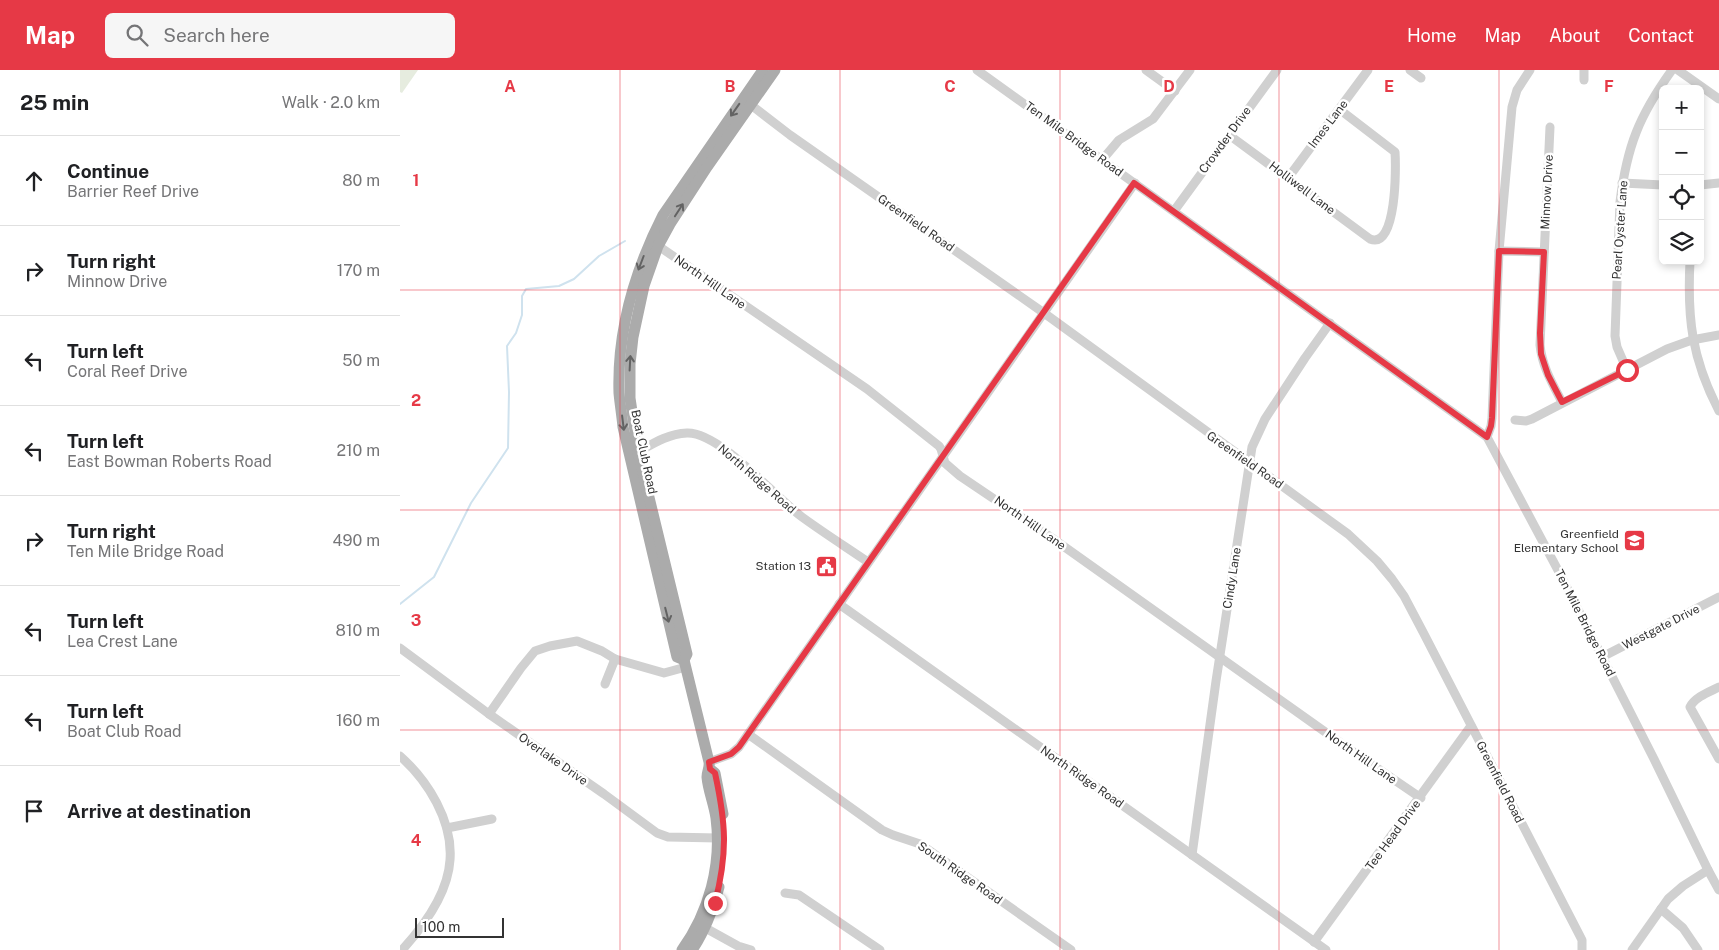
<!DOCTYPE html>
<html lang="en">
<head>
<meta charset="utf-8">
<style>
	body { margin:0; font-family:"Public Sans",sans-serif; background:#f6f6f6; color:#202124 }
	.controls { position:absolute; right:15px; top:15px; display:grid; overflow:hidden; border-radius:8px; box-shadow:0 2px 8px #0003 }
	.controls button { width:45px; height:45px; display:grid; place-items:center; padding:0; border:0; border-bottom:1px solid #e0e0e0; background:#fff; color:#202124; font:25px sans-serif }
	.scale { position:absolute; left:15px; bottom:12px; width:89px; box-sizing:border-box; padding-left:5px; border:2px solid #333; border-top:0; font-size:14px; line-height:18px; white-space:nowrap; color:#333; -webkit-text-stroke:4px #fff; paint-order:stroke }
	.stop { position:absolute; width:15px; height:15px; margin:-11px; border:4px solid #e63946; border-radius:50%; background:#fff }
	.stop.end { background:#e63946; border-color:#fff; box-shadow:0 1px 5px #0008 }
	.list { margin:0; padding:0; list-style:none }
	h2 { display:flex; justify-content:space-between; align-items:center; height:65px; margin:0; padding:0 20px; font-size:21px }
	h2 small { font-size:16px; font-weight:400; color:#757577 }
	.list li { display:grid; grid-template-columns:32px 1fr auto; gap:15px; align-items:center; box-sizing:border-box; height:90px; padding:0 20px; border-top:1px solid #e0e0e0 }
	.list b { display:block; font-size:19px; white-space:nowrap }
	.list p { margin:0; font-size:16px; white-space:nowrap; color:#757577 }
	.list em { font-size:16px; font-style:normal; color:#757577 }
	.icon { flex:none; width:28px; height:28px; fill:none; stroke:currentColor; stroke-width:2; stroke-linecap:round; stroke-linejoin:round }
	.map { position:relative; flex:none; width:1319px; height:880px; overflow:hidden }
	header { display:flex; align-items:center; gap:30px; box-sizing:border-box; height:70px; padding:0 25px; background:#e63946; color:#fff }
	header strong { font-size:24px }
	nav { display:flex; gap:28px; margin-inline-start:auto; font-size:18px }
	.search { width:350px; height:45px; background:#f6f6f6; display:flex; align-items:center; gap:12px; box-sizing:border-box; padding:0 18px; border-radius:8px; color:#757577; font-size:19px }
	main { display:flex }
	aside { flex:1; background:#fff }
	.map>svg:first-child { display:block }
	.green { fill:#e6ecdf }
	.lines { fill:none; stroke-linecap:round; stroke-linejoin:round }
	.stream { stroke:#cfe2ee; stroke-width:2 }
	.minor { stroke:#d0d0d0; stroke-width:9 }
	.major { stroke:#ababab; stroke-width:11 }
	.oneway { stroke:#636363 }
	.route { stroke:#e63946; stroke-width:6 }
	.grid { fill:none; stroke:#e63946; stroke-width:1; stroke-opacity:0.55 }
	.labels { text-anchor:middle; stroke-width:5; stroke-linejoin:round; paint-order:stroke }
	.street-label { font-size:12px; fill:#333; stroke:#fff }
	.poi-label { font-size:12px; fill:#333; stroke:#fff; text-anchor:end }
	.grid-label { font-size:16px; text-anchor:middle; font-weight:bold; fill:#e63946; stroke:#fff; stroke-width:5; stroke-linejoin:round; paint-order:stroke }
</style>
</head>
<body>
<header>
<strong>Map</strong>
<div class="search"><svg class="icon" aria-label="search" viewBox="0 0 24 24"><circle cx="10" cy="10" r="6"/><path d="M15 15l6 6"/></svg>Search here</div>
<nav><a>Home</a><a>Map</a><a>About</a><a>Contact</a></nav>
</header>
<main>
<aside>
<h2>25 min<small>Walk · 2.0 km</small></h2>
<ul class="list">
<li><svg class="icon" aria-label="ahead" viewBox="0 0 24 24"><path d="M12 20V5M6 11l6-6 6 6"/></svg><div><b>Continue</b><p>Barrier Reef Drive</p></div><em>80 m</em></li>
<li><svg class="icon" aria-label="right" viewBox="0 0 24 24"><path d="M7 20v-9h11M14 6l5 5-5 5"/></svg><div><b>Turn right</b><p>Minnow Drive</p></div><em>170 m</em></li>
<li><svg class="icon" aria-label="left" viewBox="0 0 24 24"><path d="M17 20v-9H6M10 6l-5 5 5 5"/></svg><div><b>Turn left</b><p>Coral Reef Drive</p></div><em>50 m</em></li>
<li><svg class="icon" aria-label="left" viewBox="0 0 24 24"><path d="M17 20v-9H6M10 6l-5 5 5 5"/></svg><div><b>Turn left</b><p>East Bowman Roberts Road</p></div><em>210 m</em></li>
<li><svg class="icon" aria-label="right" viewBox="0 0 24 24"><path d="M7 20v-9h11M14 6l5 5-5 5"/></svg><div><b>Turn right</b><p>Ten Mile Bridge Road</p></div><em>490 m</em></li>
<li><svg class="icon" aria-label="left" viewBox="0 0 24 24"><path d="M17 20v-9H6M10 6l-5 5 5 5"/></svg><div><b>Turn left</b><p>Lea Crest Lane</p></div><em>810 m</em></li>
<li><svg class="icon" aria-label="left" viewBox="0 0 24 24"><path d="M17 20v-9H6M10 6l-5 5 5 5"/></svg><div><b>Turn left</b><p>Boat Club Road</p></div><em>160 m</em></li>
<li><svg class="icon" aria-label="arrive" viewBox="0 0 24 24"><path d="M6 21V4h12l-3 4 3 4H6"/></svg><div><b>Arrive at destination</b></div></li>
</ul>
</aside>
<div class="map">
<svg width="1319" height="880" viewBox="0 0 1319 880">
	<rect width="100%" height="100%" fill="#fff"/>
	<polygon class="green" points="0,0 18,0 2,23 0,22"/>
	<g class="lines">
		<polyline class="stream" points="0,534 34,507 71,433 108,378 109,322 107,276 116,263 122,245 122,226 126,219 159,216 174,209 199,186 225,171"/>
		<g class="minor">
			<polyline points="577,0 1087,367 1160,504 1254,689 1308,800 1319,820"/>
			<polyline points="746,0 775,21"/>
			<polyline points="1010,0 1021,8"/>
			<polyline points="1278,0 1319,29"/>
			<polyline points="1184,10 1184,0"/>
			<polyline points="351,35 390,65 644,243 948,464 977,491 992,509 1004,526 1023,562 1182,870 1182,880"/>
			<path d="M1150,57L1140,275C1142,296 1152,313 1162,332"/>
			<path d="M829,65L970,169C997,180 996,96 995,82L939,39"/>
			<polyline points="702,90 719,70 753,49 790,0"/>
			<polyline points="888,108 968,0"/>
			<polyline points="1222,113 1263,115"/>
			<polyline points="1300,115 1319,113"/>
			<polyline points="774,141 877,0"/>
			<polyline points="254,173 467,319 539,376 541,379 545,393 560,406 652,468 952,681 1021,728"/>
			<polyline points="1099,181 1144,182"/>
			<path d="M1290,191C1287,249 1292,289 1319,341"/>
			<path d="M1227,300L1217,277L1215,266L1220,132C1227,76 1239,46 1272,0"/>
			<polyline points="1115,350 1126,351 1132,349 1267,279 1292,270 1319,265"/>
			<polyline points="1087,367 1091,356 1092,348 1099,181 1112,37 1117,20 1130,0"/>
			<path d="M238,382C254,373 268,364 287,363C320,362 375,427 402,447C424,463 446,477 468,492"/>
			<polyline points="439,534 926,880"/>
			<polyline points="0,578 89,644 204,724 257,763 268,767 318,768"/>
			<polyline points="1202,587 1319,527"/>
			<polyline points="205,614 215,589"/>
			<path d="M1319,617C1309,622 1295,627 1290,637L1319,689"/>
			<polyline points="89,644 121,598 135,581 150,576 177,571 202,581 215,589 264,603 286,597"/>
			<polyline points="348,664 482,760 493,765 520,774 671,880"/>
			<path d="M0,686C28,711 53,751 50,790C48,823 23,857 2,880"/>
			<polyline points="309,692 331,684 339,677 735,113"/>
			<polyline points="47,758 92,749"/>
			<polyline points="792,785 816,611 852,377 865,349 905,288 930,253"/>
			<polyline points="385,823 399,825 480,880"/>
			<polyline points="1261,839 1283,858 1298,880"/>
			<polyline points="300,855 338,876 351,880"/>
			<polyline points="914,872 1071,656"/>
			<polyline points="1232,880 1268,829 1283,816 1308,800"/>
		</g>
		<g class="major">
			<path d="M284,590L277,587L223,357C222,346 220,334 219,323C217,261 235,200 263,145L363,0"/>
			<polyline points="310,699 315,703 323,744"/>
			<path d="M282,880C309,842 322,795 316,748C314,734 308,720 307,707C307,701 310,698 309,692L284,590L287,584L238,382L230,328V294L233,267L244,216L258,176L270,154L307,97L375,0"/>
			<path d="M292,880C305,861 313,839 319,817"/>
		</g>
	</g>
	<defs><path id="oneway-shaft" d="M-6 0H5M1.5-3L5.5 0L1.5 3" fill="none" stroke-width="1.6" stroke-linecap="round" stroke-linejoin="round" transform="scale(1.25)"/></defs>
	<g class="oneway">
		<use href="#oneway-shaft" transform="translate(335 40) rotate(125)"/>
		<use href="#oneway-shaft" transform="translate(279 140) rotate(-57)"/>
		<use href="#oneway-shaft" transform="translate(241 193) rotate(111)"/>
		<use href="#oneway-shaft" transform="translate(230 293) rotate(-87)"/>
		<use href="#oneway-shaft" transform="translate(223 353) rotate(83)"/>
		<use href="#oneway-shaft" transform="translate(267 545) rotate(76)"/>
	</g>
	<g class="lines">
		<path class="route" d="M315,833C328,782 326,754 315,703L310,699L309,692L331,684L339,677L734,113L1087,367L1091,356L1092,348L1099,181L1144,182L1140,263L1141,284L1148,305L1162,332L1227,300"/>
	</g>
	<path class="grid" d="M220,0V880M440,0V880M660,0V880M879,0V880M1099,0V880M0,220H1319M0,440H1319M0,660H1319"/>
	<defs>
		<symbol id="school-square" viewBox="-11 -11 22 22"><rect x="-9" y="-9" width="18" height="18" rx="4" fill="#e63946" stroke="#fff"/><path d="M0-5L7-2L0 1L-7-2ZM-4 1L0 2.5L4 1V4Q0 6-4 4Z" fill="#fff"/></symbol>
		<symbol id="civic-square" viewBox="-11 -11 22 22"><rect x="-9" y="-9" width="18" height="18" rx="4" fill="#e63946" stroke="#fff"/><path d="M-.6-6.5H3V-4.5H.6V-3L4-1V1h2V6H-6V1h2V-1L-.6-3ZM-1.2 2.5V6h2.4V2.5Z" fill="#fff"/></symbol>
	</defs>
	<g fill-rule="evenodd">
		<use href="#school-square" x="1222" y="458" width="25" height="25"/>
		<use href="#civic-square" x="414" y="484" width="25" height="25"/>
	</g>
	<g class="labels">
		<g class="street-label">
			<text transform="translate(928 54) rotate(-53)" y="4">Imes Lane</text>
			<text transform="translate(674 69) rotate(36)" y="4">Ten Mile Bridge Road</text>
			<text transform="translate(825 70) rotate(-54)" y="4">Crowder Drive</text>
			<text transform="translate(902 118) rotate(37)" y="4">Holliwell Lane</text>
			<text transform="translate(1147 122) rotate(-87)" y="4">Minnow Drive</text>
			<text transform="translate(516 153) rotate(35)" y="4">Greenfield Road</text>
			<text transform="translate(1220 160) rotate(-86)" y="4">Pearl Oyster Lane</text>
			<text transform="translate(310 212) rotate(35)" y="4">North Hill Lane</text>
			<text transform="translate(244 382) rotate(78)" y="4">Boat Club Road</text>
			<text transform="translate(845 390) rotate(35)" y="4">Greenfield Road</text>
			<text transform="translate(357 409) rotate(41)" y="4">North Ridge Road</text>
			<text transform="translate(630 453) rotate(35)" y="4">North Hill Lane</text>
			<text transform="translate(832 508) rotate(-81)" y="4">Cindy Lane</text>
			<text transform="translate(1185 553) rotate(63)" y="4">Ten Mile Bridge Road</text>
			<text transform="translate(1261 557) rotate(-27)" y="4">Westgate Drive</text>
			<text transform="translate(961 687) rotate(35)" y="4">North Hill Lane</text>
			<text transform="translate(153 689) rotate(35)" y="4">Overlake Drive</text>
			<text transform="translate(682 707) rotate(35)" y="4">North Ridge Road</text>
			<text transform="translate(1100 712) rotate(63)" y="4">Greenfield Road</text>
			<text transform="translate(993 765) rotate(-54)" y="4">Tee Head Drive</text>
			<text transform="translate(560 803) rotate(35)" y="4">South Ridge Road</text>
		</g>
		<g class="poi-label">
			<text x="1219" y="468">Greenfield<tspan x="1219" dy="14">Elementary School</tspan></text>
			<text x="411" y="500">Station 13</text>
		</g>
	</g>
	<g class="grid-label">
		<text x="110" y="22">A</text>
		<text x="330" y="22">B</text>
		<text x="550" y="22">C</text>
		<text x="769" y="22">D</text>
		<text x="989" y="22">E</text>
		<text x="1209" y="22">F</text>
		<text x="16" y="116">1</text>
		<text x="16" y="336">2</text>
		<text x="16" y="556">3</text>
		<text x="16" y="776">4</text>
	</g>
</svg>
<div class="controls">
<button>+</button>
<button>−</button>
<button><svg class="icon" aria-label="locate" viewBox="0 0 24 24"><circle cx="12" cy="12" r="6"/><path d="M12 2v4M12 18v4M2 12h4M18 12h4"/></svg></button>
<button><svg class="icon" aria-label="layers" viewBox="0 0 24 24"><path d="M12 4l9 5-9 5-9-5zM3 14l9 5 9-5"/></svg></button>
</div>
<div class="scale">100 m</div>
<div class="stop" style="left:1227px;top:300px"></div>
<div class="stop end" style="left:315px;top:833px"></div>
</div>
</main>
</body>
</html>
